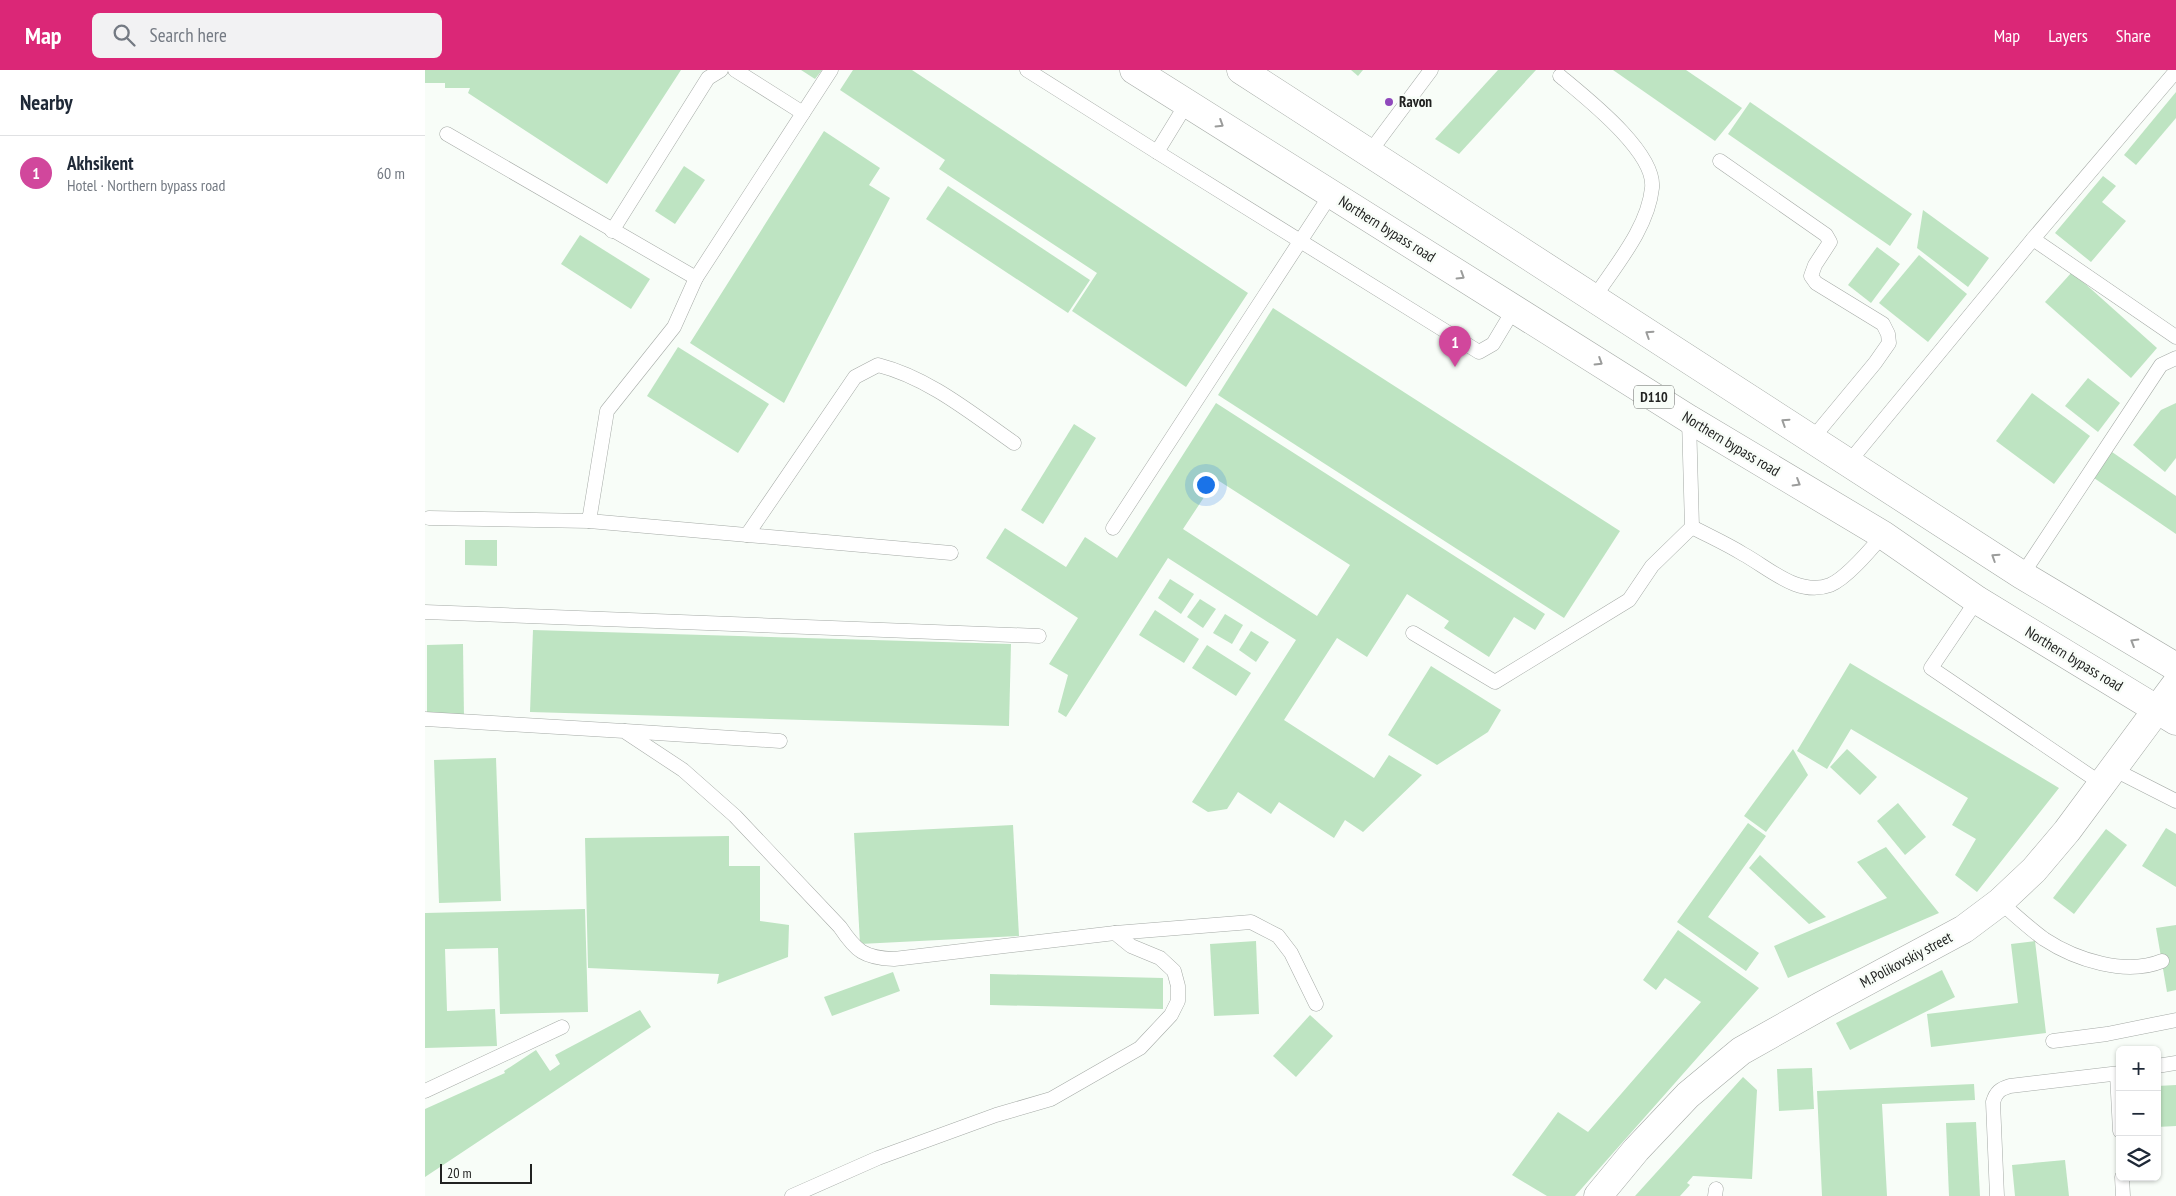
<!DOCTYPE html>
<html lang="en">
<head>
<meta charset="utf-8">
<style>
	body { margin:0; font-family:"PT Sans Narrow",sans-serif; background:#f2f2f3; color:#1f2937 }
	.controls { position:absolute; right:15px; bottom:15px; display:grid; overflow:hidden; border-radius:8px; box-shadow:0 1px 4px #0004 }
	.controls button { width:45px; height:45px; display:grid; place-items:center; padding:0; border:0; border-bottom:1px solid #e0e1e3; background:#fff; color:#1f2937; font:25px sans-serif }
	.scale { position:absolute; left:15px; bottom:12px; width:92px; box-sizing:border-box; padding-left:5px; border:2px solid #212221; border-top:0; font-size:14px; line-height:18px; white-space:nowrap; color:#212221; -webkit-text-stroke:4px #f8fdf8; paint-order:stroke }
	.you { position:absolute; left:780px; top:414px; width:18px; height:18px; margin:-12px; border:4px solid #fff; border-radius:50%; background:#1a73e8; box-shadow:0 0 0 8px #1a73e833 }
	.badge { display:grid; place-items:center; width:32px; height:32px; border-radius:50%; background:#db2777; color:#fff; font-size:16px; font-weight:700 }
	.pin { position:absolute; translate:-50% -41px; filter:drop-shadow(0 1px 2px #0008) }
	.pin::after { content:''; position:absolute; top:26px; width:18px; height:15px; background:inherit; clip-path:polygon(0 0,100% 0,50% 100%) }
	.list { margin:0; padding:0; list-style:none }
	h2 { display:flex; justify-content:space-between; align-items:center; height:65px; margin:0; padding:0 20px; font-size:21px }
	h2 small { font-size:16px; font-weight:400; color:#747a83 }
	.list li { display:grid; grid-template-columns:32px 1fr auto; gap:15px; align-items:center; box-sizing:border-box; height:75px; padding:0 20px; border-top:1px solid #e0e1e3 }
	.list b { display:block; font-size:19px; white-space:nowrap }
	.list p { margin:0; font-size:16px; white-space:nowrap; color:#747a83 }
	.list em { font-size:16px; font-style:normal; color:#747a83 }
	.icon { flex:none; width:28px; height:28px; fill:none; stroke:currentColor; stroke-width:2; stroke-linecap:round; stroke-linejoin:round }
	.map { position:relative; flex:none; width:1751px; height:1126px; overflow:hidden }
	header { display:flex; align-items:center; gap:30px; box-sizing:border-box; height:70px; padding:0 25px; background:#db2777; color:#fff }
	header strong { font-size:24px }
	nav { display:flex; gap:28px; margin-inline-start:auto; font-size:18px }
	.search { width:350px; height:45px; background:#f2f2f3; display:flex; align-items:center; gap:12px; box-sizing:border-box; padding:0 18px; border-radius:8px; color:#747a83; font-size:19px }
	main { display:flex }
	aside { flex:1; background:#fff }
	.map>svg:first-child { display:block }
	.building { fill:#bee4c2; fill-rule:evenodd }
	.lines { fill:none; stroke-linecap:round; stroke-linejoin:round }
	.service-casing { stroke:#a5aaa6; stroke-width:15 }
	.minor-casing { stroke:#a5aaa6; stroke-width:29 }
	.primary-casing { stroke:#a5aaa6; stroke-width:29 }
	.service { stroke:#fff; stroke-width:14 }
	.minor { stroke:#fff; stroke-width:28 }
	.primary { stroke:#fff; stroke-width:28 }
	.oneway { stroke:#9b9c9b }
	.poi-dot { fill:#8f49bc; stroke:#f8fdf8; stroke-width:2 }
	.labels { text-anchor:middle; stroke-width:5; stroke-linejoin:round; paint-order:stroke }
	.shield { fill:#f8fdf8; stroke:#626462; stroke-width:1 }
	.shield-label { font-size:14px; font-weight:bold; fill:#212221 }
	.poi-label { font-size:15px; font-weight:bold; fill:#212221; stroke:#f8fdf8; text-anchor:start }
	.street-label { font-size:15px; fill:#212221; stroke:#f8fdf8 }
</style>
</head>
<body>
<header>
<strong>Map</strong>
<div class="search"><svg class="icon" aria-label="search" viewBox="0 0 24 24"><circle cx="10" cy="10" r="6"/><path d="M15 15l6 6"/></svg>Search here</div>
<nav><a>Map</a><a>Layers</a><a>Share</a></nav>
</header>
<main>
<aside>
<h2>Nearby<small></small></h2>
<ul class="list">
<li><span class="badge" style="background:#d1479c">1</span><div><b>Akhsikent</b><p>Hotel · Northern bypass road</p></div><em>60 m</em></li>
</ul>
</aside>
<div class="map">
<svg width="1751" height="1126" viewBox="0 0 1751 1126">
	<rect width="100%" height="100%" fill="#f8fdf8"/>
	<g class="building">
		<polygon points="0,0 256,0 182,114 43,23 45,18 20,18 20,13 0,13"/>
		<polygon points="376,0 397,0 390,9"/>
		<polygon points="428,0 487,0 823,223 761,317 647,241 672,203 514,99 520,90 415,20"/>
		<polygon points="926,0 938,0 933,6"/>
		<polygon points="1073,0 1111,0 1034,84 1010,69"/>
		<polygon points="1188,0 1261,0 1317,38 1290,71"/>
		<polygon points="1751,22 1751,48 1711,95 1699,85"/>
		<polygon points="1325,32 1487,144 1465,176 1303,64"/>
		<polygon points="399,61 455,98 444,115 465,128 359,333 265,273"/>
		<polygon points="259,96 280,110 250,154 230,141"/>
		<polygon points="1678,106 1691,116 1677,132 1701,151 1666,192 1630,163"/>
		<polygon points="523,116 665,210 643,243 501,149"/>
		<polygon points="1498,140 1564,188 1543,217 1492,178"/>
		<polygon points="155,165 225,209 206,239 136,194"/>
		<polygon points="1452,177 1475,194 1446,233 1423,215"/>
		<polygon points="1494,185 1542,224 1503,272 1454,233"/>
		<polygon points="1647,202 1732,278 1706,308 1620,232"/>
		<polygon points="848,238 1195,461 1139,548 793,325"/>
		<polygon points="253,277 344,334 313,383 222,326"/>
		<polygon points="1663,308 1695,333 1673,362 1640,336"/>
		<polygon points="1607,323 1665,366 1629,414 1571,371"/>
		<path d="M791,333L1120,544L1110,560L1089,547L1064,587L1019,558L1024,551L982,524L942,587L912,568L859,650L949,708L964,685L997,705L938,762L920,750L909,768L854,732L846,744L813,722L802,739L783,742L767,732L871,570L743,488L641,647L633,642L643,605L624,594L653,548L561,488L580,458L641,497L660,467L692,488ZM791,409L925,495L892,546L758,459Z"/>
		<polygon points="1751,333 1751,388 1740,402 1708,375 1736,340"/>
		<polygon points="649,354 671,368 618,454 596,440"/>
		<polygon points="1687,382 1751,426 1751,464 1669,408"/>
		<polygon points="40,470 72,470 72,496 40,495"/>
		<polygon points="745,509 769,524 756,544 733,528"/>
		<polygon points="775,529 791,539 778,558 762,547"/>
		<polygon points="730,540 774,569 759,593 714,565"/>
		<polygon points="800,544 818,555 807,574 788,563"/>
		<polygon points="108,560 586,574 584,656 105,642"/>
		<polygon points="826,561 844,572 831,592 814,580"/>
		<polygon points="38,574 39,648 2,648 2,575"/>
		<polygon points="782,575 826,603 811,626 767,598"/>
		<polygon points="1425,593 1634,718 1552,822 1530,805 1551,769 1527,755 1543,728 1426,659 1402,699 1372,681"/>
		<polygon points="1006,596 1076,640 1063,662 1012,695 963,665"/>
		<polygon points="1368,679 1383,705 1341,762 1319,746"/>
		<polygon points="1422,679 1452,707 1435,725 1405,697"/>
		<polygon points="71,688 76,831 14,833 9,690"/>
		<polygon points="1473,733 1501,767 1480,785 1452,751"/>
		<polygon points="1323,753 1341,766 1283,847 1334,883 1321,901 1252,852"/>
		<polygon points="588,755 594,866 435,874 429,763"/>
		<polygon points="1741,758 1751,764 1751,817 1717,796"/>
		<polygon points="1681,759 1702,775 1649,844 1628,828"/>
		<polygon points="304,766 304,796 335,796 335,851 364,855 363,887 292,914 294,904 163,898 160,768"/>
		<polygon points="1461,777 1514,843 1363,908 1349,876 1462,828 1432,792"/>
		<polygon points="1335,785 1401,847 1384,854 1324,798"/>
		<polygon points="160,839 163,942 75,944 73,878 20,879 22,941 70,939 72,976 0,978 0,843"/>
		<polygon points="1751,855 1751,920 1742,922 1731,858"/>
		<polygon points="1253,860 1334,918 1150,1126 1122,1126 1087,1105 1133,1042 1163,1062 1276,932 1240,908 1231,920 1218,910"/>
		<polygon points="831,871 834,944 789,946 785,874"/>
		<polygon points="1610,871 1621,963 1506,977 1502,944 1593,933 1586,874"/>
		<polygon points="1517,900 1530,927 1425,980 1411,953"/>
		<polygon points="468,902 475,921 407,946 399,927"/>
		<polygon points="565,904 738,908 738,939 565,935"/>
		<polygon points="215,940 226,957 0,1107 0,1039 80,1003 79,1001 111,980 125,1001 135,994 130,985"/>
		<polygon points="885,945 908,966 871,1007 848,986"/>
		<polygon points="1387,998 1389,1039 1354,1041 1352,999"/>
		<polygon points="1318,1007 1332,1020 1327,1109 1268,1106 1262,1113 1265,1115 1255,1126 1210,1126"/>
		<polygon points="1549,1014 1550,1030 1457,1034 1462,1126 1397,1126 1392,1021"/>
		<polygon points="1751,1015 1751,1056 1732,1057 1732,1016"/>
		<polygon points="1551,1052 1555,1126 1524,1126 1521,1053"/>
		<polygon points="1640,1090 1644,1126 1590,1126 1587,1095"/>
	</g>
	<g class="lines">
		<defs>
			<g id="service">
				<polyline points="310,0 378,43"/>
				<polyline points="602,0 732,82 1054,282 1068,274 1089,239"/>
				<path d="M1135,6C1160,27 1231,82 1227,118C1223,158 1190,196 1169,228"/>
				<polyline points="22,64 271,208"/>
				<polyline points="732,82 762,33"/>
				<polyline points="944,83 1006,0"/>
				<polyline points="1295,91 1401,165 1405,172 1390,195 1386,206 1391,213 1458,254 1463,264 1464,273 1450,293 1387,369"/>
				<polyline points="187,161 283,8 296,0"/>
				<polyline points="1608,169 1751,267"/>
				<polyline points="1424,392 1608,169 1751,1"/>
				<polyline points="4,448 164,451 182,341 249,257 271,208 406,0"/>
				<polyline points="164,451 526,483"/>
				<path d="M1267,457C1284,466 1302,474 1318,484C1344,498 1373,527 1405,515C1422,508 1446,479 1458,465"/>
				<polyline points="688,458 906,124"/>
				<path d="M322,465L430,307L453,295C504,308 546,343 589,373"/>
				<polyline points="1597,505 1736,295 1751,288"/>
				<polyline points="1552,530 1506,598 1677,714"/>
				<polyline points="0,542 614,566"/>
				<polyline points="988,563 1070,612 1204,530 1227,496 1267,457 1264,349"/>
				<path d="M0,649L199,661L258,700L310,746L415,857C431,881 439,888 469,889L690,863L706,876L735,888L749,901L753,916V931L746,945L715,978L626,1029L571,1045L453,1088L367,1126"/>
				<polyline points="200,661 355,671"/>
				<polyline points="1688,699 1751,731"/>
				<path d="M1575,832C1589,844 1604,858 1619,869C1651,890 1701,906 1737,891"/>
				<polyline points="690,863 826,852 853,866 866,883 891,934"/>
				<polyline points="1628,971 1682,964 1751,950"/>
				<polyline points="1732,996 1751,993"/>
				<polyline points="1692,1004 1695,1061"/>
				<polyline points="0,1021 137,957"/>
				<polyline points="1697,1107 1698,1126"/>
				<polyline points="1290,1126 1291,1119"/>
				<path d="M1572,1126L1568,1032C1571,1022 1575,1019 1585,1016L1695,1003"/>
			</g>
			<polyline id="minor" points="1173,1126 1211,1080 1263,1025 1316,981 1396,936 1539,859 1575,832 1609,800 1642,761 1751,614"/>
			<g id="primary">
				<polyline points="709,0 1264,349 1458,465 1552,530 1751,651"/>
				<polyline points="816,0 1597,505 1751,597"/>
			</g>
		</defs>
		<use href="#service" class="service-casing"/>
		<use href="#minor" class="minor-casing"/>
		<use href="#primary" class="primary-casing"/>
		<use href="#service" class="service"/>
		<use href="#minor" class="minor"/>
		<use href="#primary" class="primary"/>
	</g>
	<defs><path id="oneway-chevron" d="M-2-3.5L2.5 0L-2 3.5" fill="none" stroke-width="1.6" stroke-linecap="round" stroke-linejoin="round" transform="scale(1.25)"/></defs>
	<g class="oneway">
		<use href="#oneway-chevron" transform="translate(795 54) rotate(32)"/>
		<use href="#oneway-chevron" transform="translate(1036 206) rotate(32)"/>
		<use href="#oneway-chevron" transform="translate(1224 264) rotate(-147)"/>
		<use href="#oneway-chevron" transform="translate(1174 292) rotate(32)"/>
		<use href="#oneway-chevron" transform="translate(1360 352) rotate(-147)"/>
		<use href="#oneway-chevron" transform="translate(1372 413) rotate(31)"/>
		<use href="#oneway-chevron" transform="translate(1570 487) rotate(-147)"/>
		<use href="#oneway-chevron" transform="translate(1709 572) rotate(-149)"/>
	</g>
	<circle class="poi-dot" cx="964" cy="32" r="5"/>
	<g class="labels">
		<rect class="shield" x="1209" y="315.5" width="40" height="23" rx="4"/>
		<g class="shield-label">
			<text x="1229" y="332">D110</text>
		</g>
		<g class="poi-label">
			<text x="974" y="37">Ravon</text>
		</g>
		<g class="street-label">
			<text transform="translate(962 159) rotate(32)" y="5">Northern bypass road</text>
			<text transform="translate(1306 374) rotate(31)" y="5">Northern bypass road</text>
			<text transform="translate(1649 589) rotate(31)" y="5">Northern bypass road</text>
			<text transform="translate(1481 890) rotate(-28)" y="5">M.Polikovskiy street</text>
		</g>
	</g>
</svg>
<div class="controls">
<button>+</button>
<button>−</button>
<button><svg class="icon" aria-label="layers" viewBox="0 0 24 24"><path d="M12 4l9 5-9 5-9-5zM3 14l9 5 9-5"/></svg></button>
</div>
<div class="scale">20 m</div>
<div class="you"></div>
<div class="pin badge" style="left:1030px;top:297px;background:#d1479c">1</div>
</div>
</main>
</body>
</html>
